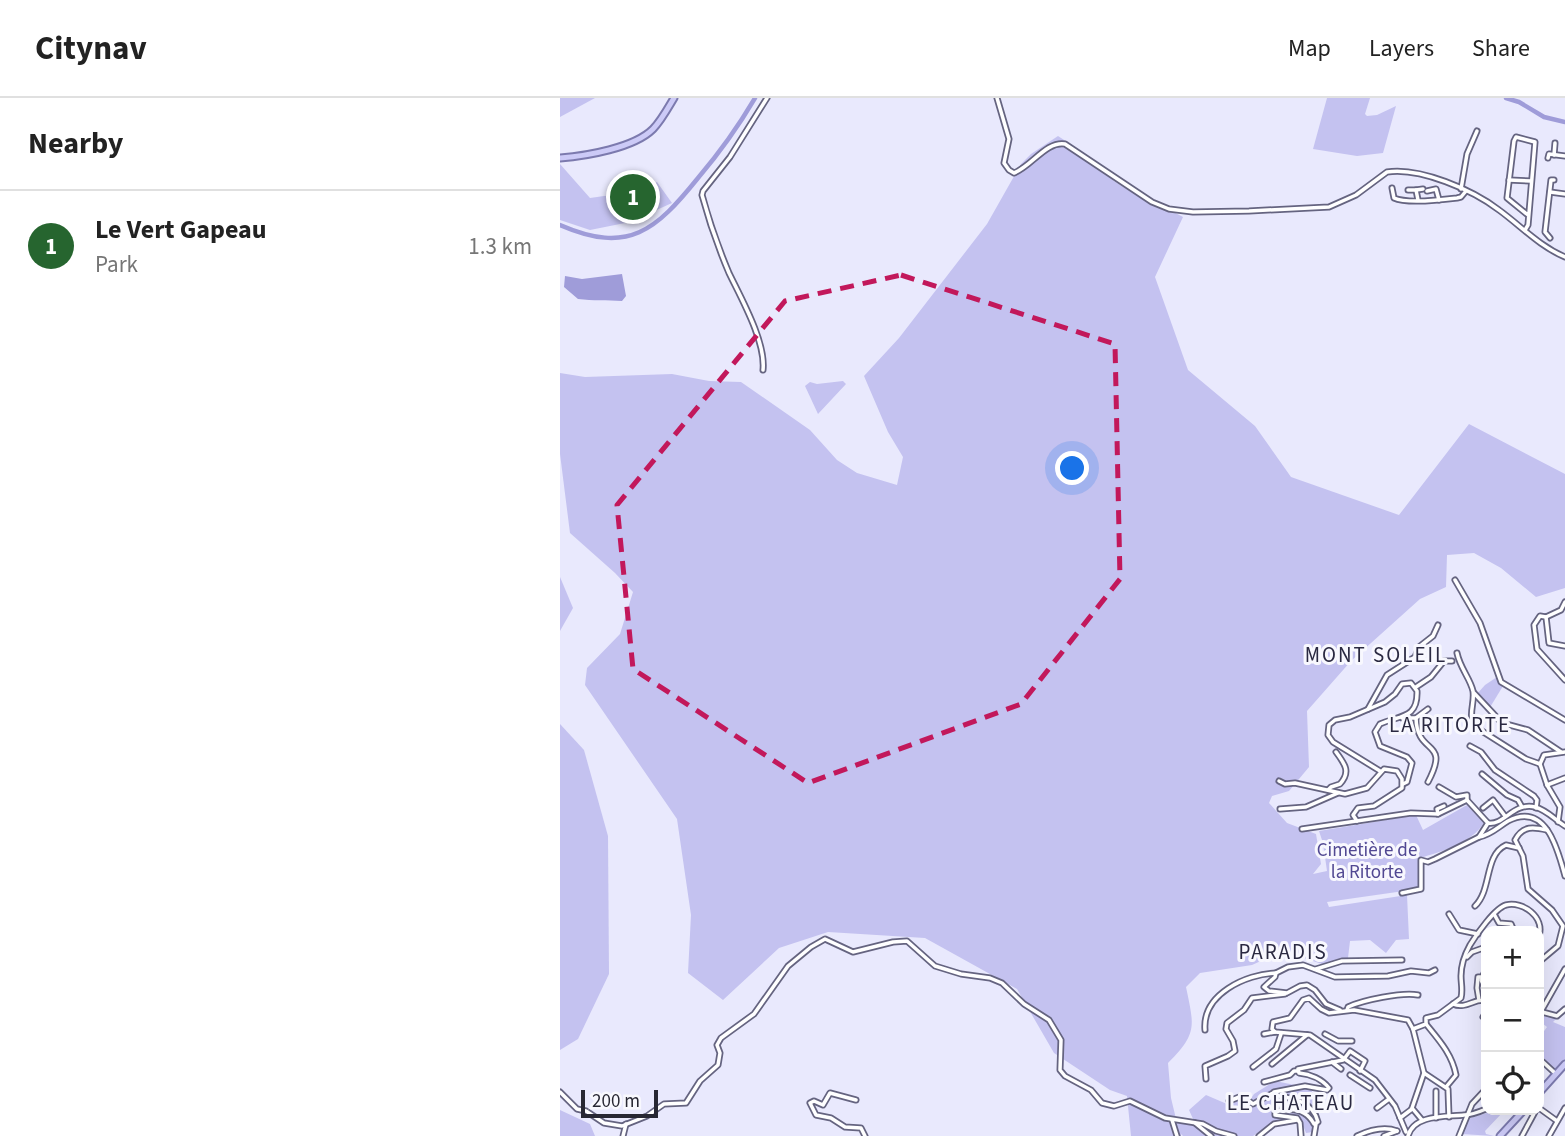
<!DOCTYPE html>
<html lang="en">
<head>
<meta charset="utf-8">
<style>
	body { margin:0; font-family:"Source Sans 3",sans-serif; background:#f2f2f2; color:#222 }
	.controls { position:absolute; right:21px; bottom:21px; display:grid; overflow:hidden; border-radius:14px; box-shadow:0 7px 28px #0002 }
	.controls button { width:63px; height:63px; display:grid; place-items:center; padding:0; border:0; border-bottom:2px solid #e0e0e0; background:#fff; color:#222; font:35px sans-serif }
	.scale { position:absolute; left:21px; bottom:18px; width:77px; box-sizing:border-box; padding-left:7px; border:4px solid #272733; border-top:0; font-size:19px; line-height:24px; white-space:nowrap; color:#272733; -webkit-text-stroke:5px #f8f8fe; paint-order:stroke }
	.you { position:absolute; left:513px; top:371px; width:24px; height:24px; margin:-18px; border:5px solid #fff; border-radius:50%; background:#1a73e8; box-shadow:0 0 0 10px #1a73e833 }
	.badge { display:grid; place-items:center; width:46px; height:46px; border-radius:50%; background:#26652f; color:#fff; font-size:23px; font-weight:700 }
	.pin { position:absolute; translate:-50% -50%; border:4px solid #fff; box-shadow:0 2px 7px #0006 }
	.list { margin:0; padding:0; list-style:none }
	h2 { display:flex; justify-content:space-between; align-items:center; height:91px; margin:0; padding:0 28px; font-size:30px }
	h2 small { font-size:23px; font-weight:400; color:#767676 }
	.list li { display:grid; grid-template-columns:46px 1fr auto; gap:21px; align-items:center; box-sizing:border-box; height:112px; padding:0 28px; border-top:2px solid #e0e0e0 }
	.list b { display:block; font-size:26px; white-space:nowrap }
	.list p { margin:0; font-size:23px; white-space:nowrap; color:#767676 }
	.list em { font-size:23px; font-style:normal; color:#767676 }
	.icon { flex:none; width:38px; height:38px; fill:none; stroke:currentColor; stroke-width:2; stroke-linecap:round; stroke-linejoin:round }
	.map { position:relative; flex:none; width:1005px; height:1038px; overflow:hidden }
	header { display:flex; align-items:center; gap:42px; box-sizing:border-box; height:98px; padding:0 35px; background:#fff; border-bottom:2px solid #e0e0e0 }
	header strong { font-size:33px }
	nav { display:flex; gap:38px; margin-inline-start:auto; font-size:24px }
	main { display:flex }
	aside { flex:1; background:#fff }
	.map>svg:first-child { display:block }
	.green { fill:#c4c2f0 }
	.water { fill:#9f9cd9 }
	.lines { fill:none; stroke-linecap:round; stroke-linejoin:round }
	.river { stroke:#9f9cd9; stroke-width:4.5 }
	.minor-casing { stroke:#656480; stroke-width:7 }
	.major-casing { stroke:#7c7aae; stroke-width:9 }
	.minor { stroke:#fff; stroke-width:3.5 }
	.major { stroke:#cccaf7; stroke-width:5 }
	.marked { fill:none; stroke:#c2185b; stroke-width:5; stroke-dasharray:14 9; stroke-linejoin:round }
	.labels { text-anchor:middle; stroke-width:6; stroke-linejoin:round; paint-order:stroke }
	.park-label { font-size:19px; fill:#514892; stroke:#f8f8fe }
	.neighbourhood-label { font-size:21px; letter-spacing:2px; fill:#2a2941; stroke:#f8f8fe }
</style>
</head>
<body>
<header>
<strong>Citynav</strong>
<nav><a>Map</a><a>Layers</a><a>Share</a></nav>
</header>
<main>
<aside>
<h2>Nearby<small></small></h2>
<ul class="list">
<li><span class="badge">1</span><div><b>Le Vert Gapeau</b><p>Park</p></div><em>1.3 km</em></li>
</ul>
</aside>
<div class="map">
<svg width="1005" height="1038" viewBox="0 0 1005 1038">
	<rect width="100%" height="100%" fill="#e9e9fd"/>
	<g class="green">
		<polygon points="0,0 35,0 0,19"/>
		<polygon points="767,0 810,0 805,16 807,18 817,17 836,8 823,55 797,58 753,51"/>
		<path d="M498,38C519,51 534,68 554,83C574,97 601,107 623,119L595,179L628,272L695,328L731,379L839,417L909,326L1005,376V490L976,499L941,470L914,455L887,457L886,489L860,501L791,563L747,613L749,669L729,693L712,698L709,705L727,725L756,736L761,766L753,776L767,773L763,745L759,733L856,717L863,732L907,707L924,725C910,746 883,753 860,760L862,787L858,791L767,804L769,809L847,797L849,841L836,842L826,855L810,842L790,843L788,860L762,866L723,853L692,867L640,875L626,889C634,928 638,935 608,965L611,1000L617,1025L632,1027L634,1023L629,1012L646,997L667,1006L679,1001L688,1005L694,996L715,983L750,990L761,1009L753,1034L746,1035L744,1030L734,1021L712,1025L693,1038H623L621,1036V1038H571L567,998L550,992L494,955L457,891L365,840L268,834L219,850L163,902L128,875L131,817L117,721L25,587L27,570L60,536L73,494L55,475L10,435L0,356V275L25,279L112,276L149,283L181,284L250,332L277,362L297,375L337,387L343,359L328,334L304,278L339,240L427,126L461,66L471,56Z"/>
		<polygon points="0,66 30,100 44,98 69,97 97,84 112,105 70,124 30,132 0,122"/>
		<polygon points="283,283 286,286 258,316 245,288 250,284 257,286"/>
		<polygon points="0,479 13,510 0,533"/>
		<polygon points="937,579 943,588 929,611 917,596 925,587"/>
		<polygon points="0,626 24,652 48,738 49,876 18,941 0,952"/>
		<polygon points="983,918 997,920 993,924 1005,929 1005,962 995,974 981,962 979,963 979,940 987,929 982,925 979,925 979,920"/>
		<polygon points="0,1012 30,1026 35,1038 0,1038"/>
		<polygon points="936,1012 949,1012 943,1014 925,1033 926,1036 934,1038 901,1036 907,1021"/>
	</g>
	<path class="water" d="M62,176L66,198L62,203C47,202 33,203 18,201L4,189L5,178L22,181Z"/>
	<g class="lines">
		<g class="river">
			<polyline points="946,0 959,4 984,19 1005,24"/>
			<path d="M0,127C69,157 96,132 138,80C160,54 178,29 195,0"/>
		</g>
		<defs>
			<g id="minor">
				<path d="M437,0L449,41L444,65L449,72L454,75C472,68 486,43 505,46L592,104L609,111L633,114L689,113L769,109L796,97L827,74C860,69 913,92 939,112C961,128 979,148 1005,159"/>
				<polyline points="994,57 995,45"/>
				<polyline points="988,60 989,56 1005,58"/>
				<polyline points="949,82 971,83"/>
				<path d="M832,90L834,100C847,106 881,102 897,100L901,99L906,93"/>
				<polyline points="901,91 907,56 917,33"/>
				<polyline points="848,92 856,92"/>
				<polyline points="867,93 876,91 879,102"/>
				<polyline points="990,94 1005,96"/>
				<polyline points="858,102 856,92 863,91"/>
				<polyline points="965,132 968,127 975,44 956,39 954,43 947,100 968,117"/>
				<polyline points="990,140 985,134 991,82 994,82"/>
				<path d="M203,272C206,244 181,200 169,175C158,149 149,123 142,97L143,93L170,59L207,0"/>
				<polyline points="895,482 920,525 941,584 1005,622"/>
				<polyline points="1005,504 1001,512 986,519 980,518 974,527 977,551 1005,582"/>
				<polyline points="986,519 989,545 1005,548"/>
				<path d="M897,555C900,570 910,580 913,593C915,605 908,615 914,628L966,661L980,666"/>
				<polyline points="856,589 871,579 884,563 892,563"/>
				<polyline points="914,595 942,625 968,632 1001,654"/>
				<polyline points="808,611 827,577 855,559 859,549 873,538 878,527"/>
				<polyline points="842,620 856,620 868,611"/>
				<path d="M856,620C857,659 891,640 868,684"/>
				<polyline points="910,648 921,654 935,672 974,698 977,702 976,710"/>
				<path d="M820,673L773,644L768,637L769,627L775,622L790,619L825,604L835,596L842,586L851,585L857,593C858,621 840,617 820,626L815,634L820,648L847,659L852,665L847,684L843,686"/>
				<polyline points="922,676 947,697 958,702 962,709"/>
				<polyline points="719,683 725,686 735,685 785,696 807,690 824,671 837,673 842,681 842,690 814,708 798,710 793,717 797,723"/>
				<polyline points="987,687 1005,680"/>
				<polyline points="879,689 896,699 907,697 907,702"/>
				<path d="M768,692L771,689L780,686C791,674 785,666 776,654"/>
				<polyline points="923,710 933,702 945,718"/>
				<polyline points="720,711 746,709 778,695"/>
				<polyline points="878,716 877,711 884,708"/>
				<polyline points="998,724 1000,709 987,687 980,666 984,657 1005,654"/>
				<polyline points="742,731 851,715 878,716 907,702 928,725"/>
				<path d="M919,739C931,737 938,729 948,723C986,703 998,752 1005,778"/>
				<path d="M842,795L861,791V762L868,764L875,761L919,739L928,725C944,728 953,704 975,709C987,712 995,722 1005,728"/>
				<path d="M915,808C932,792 924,757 946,747L959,750"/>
				<polyline points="889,816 899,832 918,836"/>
				<polyline points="934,816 939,825 951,826 954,833"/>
				<polyline points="907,859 912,854 926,849"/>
				<path d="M979,864L998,848L1003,828L992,812L968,791L963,758L955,742C963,727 974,729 987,732"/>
				<polyline points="756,871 782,863 842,862"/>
				<polyline points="926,871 921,882 926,892"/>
				<polyline points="919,902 917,890 918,879 921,879"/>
				<path d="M893,906C906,912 916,899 926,903"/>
				<polyline points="780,912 766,906 755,892 747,887 740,888 727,895 709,893 704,889 715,879 716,875 728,869 743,867 775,879 828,878 851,873 869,875 875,872"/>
				<path d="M787,912L788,909C803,902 842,894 858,897"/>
				<polyline points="926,914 923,919 926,920"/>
				<polyline points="982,914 997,918 1005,911"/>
				<polyline points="979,917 1005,871"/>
				<path d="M866,926C879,942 892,956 896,977L886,989"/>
				<path d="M853,931L866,926V920L878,917L901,900C903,892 901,886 901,878C901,868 905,856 910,847C916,837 935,810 946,807C963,803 985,819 979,838"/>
				<path d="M645,932C642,896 686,876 716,875"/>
				<polyline points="704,936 715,934"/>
				<polyline points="765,936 778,943 792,943"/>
				<polyline points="784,961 790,953 805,963 800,973"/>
				<polyline points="772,964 781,971"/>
				<polyline points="712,966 747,937"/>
				<polyline points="979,966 983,964 996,976"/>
				<polyline points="693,969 716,951 721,936"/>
				<polyline points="864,975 888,991 889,1019"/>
				<polyline points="790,977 810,990"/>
				<polyline points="646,981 645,968 668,958 675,953 673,943 666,931 667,925 684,912 692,900 725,896"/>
				<polyline points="704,984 730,977 734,973 737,973"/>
				<polyline points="0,994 17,1011 26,1013 44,1025 62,1028 87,1018 104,1006 126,1005 140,983 158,967 160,955 157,947 161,940 194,916 228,868 251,849 265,841 293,854 333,844 347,843 375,868 401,876 430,880 442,885 464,906 489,922 501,942 500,972 505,978 531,992 542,1005 554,1008 570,1003 605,1020 643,1026 656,1033 674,1038"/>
				<polyline points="296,1002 270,995 263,1007 254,1003 250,1005 256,1017 271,1020 285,1029 301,1030 305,1038"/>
				<polyline points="669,1003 682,998 693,1006 713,995"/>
				<polyline points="817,1010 829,1001"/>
				<polyline points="979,1010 997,1023"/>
				<polyline points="840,1020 852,1011"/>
				<polyline points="876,1020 876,993"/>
				<polyline points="612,1022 617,1038"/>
				<polyline points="635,1025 651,1038"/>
				<polyline points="846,1034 835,1008 815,982 750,937 715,934 712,931 713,924 730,920 743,902 749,900 761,911 769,915 794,912 848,922 853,931 864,975 852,1010 862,1022"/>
				<polyline points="63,1038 66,1026"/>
				<polyline points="699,1038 714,1026 737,1022"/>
				<path d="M741,1038L740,1025L737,1020L715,1017V1014C731,1009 746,1011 754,1026L758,1024C753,1003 732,1000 714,997V994L745,988L767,992L769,990C762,981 750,976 739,975L738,971L783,962"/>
				<polyline points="754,1038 756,1026"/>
				<path d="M797,1038C810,1032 824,1028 837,1033"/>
				<polyline points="824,1038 837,1033"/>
				<path d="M848,1038C854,1016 886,1019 904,1017C911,1017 919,1014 926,1011"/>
				<polyline points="899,1038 912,1006 926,991"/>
				<polyline points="962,1038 976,1012"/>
				<polyline points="989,1038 1005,1010"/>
			</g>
			<g id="major">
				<path d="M0,60C26,58 74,50 93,31C101,23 108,10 114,0"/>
				<polyline points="979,995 1005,966"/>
				<polyline points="940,1038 964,1012"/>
			</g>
		</defs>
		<use href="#minor" class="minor-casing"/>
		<use href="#major" class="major-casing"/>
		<use href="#minor" class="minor"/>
		<use href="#major" class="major"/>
	</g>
	<path class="marked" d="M341,177L555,246L560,481L461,606L248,685L73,571L57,407L225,203Z"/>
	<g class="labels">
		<g class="park-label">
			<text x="807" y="758">Cimetière de<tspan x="807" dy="22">la Ritorte</tspan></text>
		</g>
		<g class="neighbourhood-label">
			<text x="816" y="564">MONT SOLEIL</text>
			<text x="890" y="634">LA RITORTE</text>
			<text x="723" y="861">PARADIS</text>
			<text x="731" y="1012">LE CHATEAU</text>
		</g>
	</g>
</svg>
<div class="controls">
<button>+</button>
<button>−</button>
<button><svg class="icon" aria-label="locate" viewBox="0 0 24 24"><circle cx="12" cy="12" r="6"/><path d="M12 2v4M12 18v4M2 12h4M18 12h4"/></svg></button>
</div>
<div class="scale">200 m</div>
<div class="you"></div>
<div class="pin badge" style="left:73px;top:99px">1</div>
</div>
</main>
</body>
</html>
